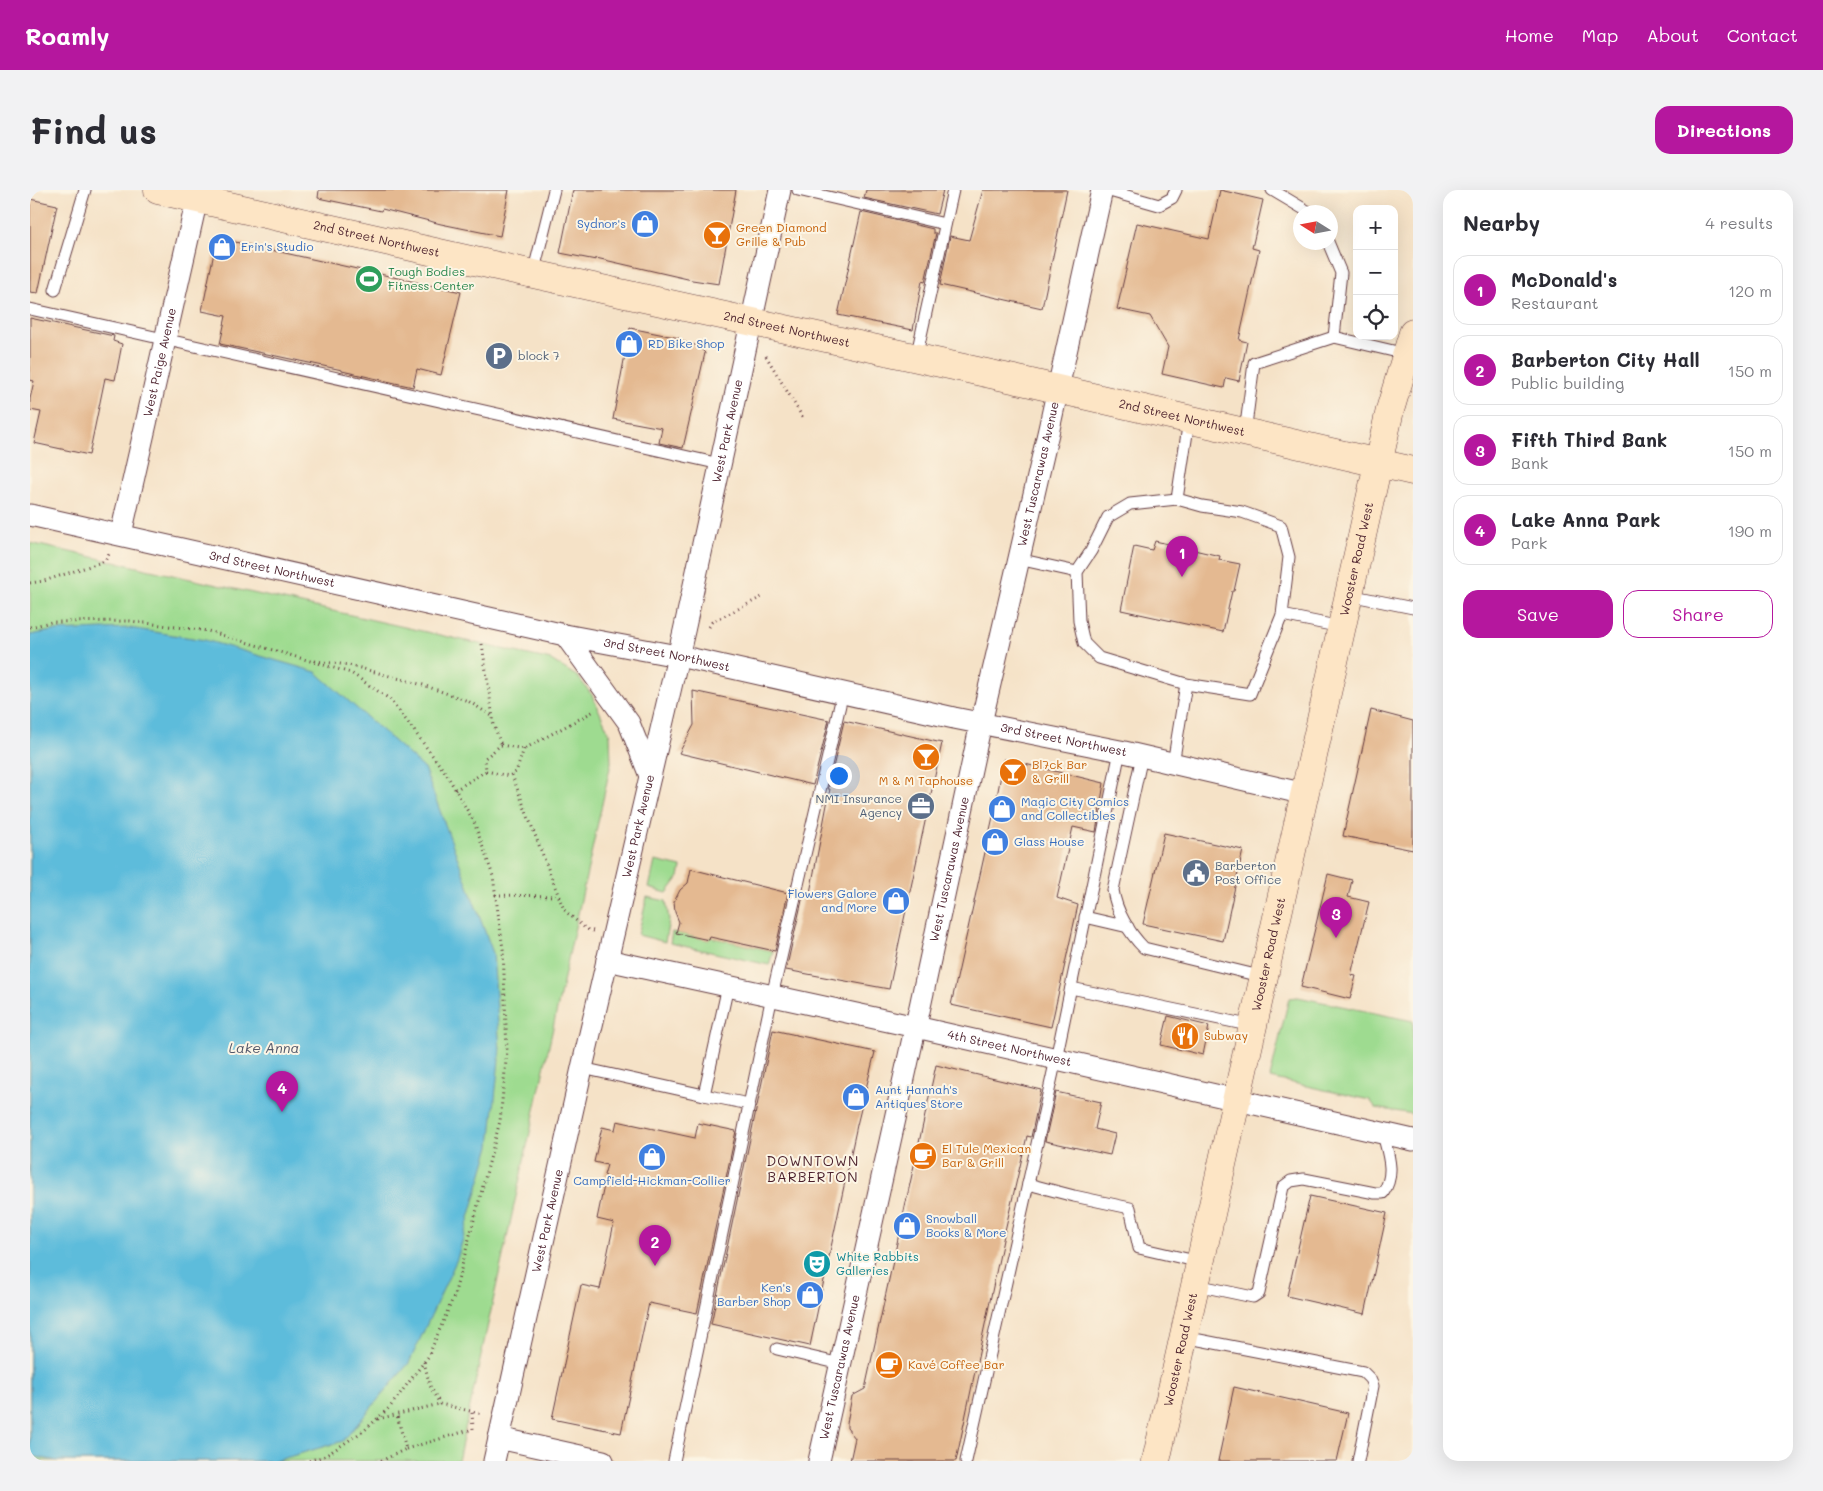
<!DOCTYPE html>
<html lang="en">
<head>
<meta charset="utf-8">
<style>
	body { margin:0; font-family:Mali,sans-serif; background:#f2f2f3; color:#2b2b33 }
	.controls { position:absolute; right:15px; top:15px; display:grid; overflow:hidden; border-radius:10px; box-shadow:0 5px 20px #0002 }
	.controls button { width:45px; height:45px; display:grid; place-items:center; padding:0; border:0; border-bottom:1px solid #e1e1e2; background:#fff; color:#2b2b33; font:25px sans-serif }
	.compass { position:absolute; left:1263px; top:15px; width:45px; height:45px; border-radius:50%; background:#fff; box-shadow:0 5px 20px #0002; rotate:281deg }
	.you { position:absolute; left:808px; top:585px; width:18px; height:18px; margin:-12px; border:4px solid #fff; border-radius:50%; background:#1a73e8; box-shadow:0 0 0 8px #1a73e833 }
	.badge { display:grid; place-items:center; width:32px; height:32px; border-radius:50%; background:#b5179e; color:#fff; font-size:16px; font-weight:700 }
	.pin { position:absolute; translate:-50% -41px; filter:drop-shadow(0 1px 2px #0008) }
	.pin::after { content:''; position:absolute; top:26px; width:18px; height:15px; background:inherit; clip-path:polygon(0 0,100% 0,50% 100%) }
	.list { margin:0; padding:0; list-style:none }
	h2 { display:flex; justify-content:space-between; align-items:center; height:65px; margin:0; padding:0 20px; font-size:21px }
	h2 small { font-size:16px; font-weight:400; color:#7c7c81 }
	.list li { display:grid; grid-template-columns:32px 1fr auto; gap:15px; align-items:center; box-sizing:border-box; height:70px; margin:0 10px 10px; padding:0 10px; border:1px solid #e1e1e2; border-radius:15px }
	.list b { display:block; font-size:19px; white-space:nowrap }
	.list p { margin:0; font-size:16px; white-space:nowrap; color:#7c7c81 }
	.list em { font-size:16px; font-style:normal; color:#7c7c81 }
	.actions { display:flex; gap:10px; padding:15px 20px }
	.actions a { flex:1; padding:11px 0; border:1px solid #b5179e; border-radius:15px; text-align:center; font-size:18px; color:#b5179e }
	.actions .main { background:#b5179e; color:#fff }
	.icon { flex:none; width:28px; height:28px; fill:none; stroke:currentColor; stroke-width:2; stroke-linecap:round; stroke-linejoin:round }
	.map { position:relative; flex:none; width:1383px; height:1271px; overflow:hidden; border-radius:15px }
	header { display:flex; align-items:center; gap:30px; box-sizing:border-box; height:70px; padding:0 25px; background:#b5179e; color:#fff }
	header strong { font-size:24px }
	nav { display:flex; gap:28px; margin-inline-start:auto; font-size:18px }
	.intro { display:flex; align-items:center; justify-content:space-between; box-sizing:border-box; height:120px; padding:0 30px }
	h1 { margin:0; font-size:35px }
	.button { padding:12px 22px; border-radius:15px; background:#b5179e; color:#fff; font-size:18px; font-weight:700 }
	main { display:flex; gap:30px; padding:0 30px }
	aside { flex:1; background:#fff; border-radius:15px; box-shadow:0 5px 20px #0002 }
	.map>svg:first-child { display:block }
	.green { fill:#9edb90; stroke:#747d5e }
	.water { fill:#5dbcdb; stroke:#546e83 }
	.building { fill:#e4b991 }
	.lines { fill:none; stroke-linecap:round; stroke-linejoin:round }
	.lane-casing { stroke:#643c42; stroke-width:13 }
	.street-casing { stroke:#643c42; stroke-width:23 }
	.secondary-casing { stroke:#643c42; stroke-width:29 }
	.path { stroke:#643c42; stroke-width:3; stroke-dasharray:1 4; stroke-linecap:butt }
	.lane { stroke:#fff; stroke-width:11 }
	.street { stroke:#fff; stroke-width:21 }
	.secondary { stroke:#fde5c5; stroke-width:28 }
	.labels { text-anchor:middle; stroke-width:4; stroke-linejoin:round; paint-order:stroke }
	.shop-label { font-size:12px; fill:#366cbe; stroke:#fcf5e5; text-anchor:start }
	.food-label { font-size:12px; fill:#c56008; stroke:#fcf5e5; text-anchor:start }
	.street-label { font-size:12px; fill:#4a1f2b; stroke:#fcf5e5 }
	.leisure-label { font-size:12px; fill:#27864d; stroke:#fcf5e5; text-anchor:start }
	.service-label { font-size:12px; fill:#4e5e75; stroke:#fcf5e5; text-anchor:start }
	.culture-label { font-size:12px; fill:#0d838f; stroke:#fcf5e5; text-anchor:start }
	.water-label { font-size:14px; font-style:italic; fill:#515669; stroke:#fcf5e5 }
	.neighbourhood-label { font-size:14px; letter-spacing:1px; fill:#4a1f2b; stroke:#fcf5e5 }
</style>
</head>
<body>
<header>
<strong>Roamly</strong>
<nav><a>Home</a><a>Map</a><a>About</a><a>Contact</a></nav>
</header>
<div class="intro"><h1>Find us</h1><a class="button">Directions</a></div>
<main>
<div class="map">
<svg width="1383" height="1271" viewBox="0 0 1383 1271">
	<rect width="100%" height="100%" fill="#fcf5e5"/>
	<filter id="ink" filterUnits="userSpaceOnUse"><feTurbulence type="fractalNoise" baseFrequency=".02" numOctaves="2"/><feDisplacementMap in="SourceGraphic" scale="10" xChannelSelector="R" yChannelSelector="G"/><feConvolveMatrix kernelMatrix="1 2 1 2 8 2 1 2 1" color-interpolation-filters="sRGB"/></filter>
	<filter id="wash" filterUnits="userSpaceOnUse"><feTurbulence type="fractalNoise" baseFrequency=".0096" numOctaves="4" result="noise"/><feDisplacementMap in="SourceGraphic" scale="20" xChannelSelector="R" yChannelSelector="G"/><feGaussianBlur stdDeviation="1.12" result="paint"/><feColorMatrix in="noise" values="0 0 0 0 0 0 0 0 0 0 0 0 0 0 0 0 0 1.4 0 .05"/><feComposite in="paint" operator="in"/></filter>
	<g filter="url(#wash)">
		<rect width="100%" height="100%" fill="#f5e2c7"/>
		<g class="green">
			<polygon points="0,353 521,470 548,487 562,505 580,545 581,573 428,1271 0,1271"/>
			<polygon points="625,671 651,677 649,687 637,703 619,698"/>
			<polygon points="617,707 636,711 639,730 635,752 608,745"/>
			<polygon points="642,742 679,750 680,747 743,761 739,775 640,753"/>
			<polygon points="1268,807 1383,831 1383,924 1346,918 1340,910 1240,888 1259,808"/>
		</g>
		<polygon class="water" points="99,438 175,450 286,482 394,578 463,763 470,860 460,956 427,1069 379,1173 313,1251 245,1271 28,1271 0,1266 0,445 22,441"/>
		<g id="blocks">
			<g class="building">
				<polygon points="289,0 479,0 470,46 411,34 352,19 351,21 288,8"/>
				<polygon points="543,0 706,0 689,94 662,90 566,68 566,70 530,63"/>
				<polygon points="836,0 913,0 907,24 834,8"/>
				<polygon points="953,0 1037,0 1012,118 910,95 920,46 939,50"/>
				<polygon points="1190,0 1233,10 1222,58 1229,60 1209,150 1217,152 1209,191 1196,188 1194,198 1132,184 1138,157 1120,126 1087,119 1107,33 1179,49"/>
				<polygon points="0,9 27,15 8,103 0,102"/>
				<polygon points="831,22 903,39 903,43 906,43 895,92 892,91 883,140 808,125"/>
				<polygon points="187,48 431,102 411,185 387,179 383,197 312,181 312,180 190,154 196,126 172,121"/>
				<polygon points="0,128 84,146 83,151 92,154 85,190 75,188 59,265 4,253 11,222 0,220 0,209 4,191 0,190"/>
				<polygon points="600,138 649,148 648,150 668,156 675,163 653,258 629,253 632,238 583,229"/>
				<polygon points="1125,351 1190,366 1189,370 1210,374 1204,401 1202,401 1193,442 1091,420 1104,356 1122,360"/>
				<polygon points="663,501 799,530 783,595 649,563 664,535"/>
				<polygon points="1341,520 1383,531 1383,660 1313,646"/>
				<polygon points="814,531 912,553 859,799 756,780 773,706 779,708 800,599 798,599"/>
				<polygon points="974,569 1074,593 1066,642 1043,637 1027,708 1048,715 1021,837 921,815 964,622"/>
				<polygon points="1134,643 1213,660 1193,751 1113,734"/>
				<polygon points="661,679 758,703 745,761 680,747 679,750 646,743 649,732 645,722 644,712 650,700 658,693"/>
				<polygon points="1298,684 1322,690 1318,707 1339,712 1321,785 1326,786 1320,809 1271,797"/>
				<polygon points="1138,826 1179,836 1173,865 1131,855"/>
				<polygon points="743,840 845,862 827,935 780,1156 681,1134"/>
				<polygon points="906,875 1011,900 1001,947 997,946 974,1045 926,1271 820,1271 825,1248 817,1238 817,1233 822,1206 835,1199"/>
				<polygon points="1026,902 1071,912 1065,939 1085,944 1080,965 1015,951"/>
				<polygon points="587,931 665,948 668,933 706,941 667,1123 619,1113 591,1243 522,1229 551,1095 570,1099 584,1033 567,1029 576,986 574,985 577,975 564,972 572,937 585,940"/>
				<polygon points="1280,1006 1357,1023 1335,1124 1257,1106"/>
				<polygon points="1204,1197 1318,1223 1307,1271 1188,1271"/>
			</g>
		</g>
	</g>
	<g filter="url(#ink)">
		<use href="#blocks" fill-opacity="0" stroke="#643c42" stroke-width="1"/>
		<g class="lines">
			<defs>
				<g id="lane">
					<polyline points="768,0 915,34"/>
					<polyline points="1076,0 1129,15 1142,8 1146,0"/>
					<polyline points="1242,0 1279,22"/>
					<polyline points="1298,52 1311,83 1304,147"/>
					<polyline points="503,84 524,0"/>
					<polyline points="25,100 55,0"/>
					<polyline points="0,119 690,274"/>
					<polyline points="886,168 923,0"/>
					<polyline points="1215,243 1224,173 1304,147 1376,164"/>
					<polygon points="1147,309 1172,316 1212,322 1251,336 1259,367 1252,425 1220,504 1156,494 1069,468 1054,453 1049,431 1047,382 1061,361 1078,327 1100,314"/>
					<polyline points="1147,309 1159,230"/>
					<polyline points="988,369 1047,382"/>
					<polyline points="1319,405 1383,418"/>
					<polyline points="1252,425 1311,437"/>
					<path d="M1112,566L1083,700C1086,721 1099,743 1114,758L1234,787"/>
					<polyline points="1143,574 1156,494"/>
					<polyline points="1055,727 1098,737"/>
					<polyline points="1041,798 1223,836"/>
					<polyline points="552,878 674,905 698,796"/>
					<polyline points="674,905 719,914"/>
					<polyline points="998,994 1044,1006 1100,1018 1109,1058 1170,1072"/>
					<path d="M1166,1095L1223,1107L1229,1103L1253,997L1261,991L1274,989L1345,1003H1353C1366,984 1358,964 1353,944"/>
					<polyline points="1154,1147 1333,1182 1340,1189 1343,1196 1328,1271"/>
					<polyline points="747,1159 811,1174"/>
					<polyline points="644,1271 742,806 813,502"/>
					<polyline points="936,1271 1026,869 1090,561"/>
				</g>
				<g id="street">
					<path id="s1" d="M0,325L535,445L658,468L924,528L1090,561L1275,604"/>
					<path id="s2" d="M91,344L169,0"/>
					<polyline points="535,445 599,533 620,586"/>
					<path id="s3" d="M577,770L886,837L1383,950"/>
					<polyline points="469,1248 573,1271"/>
					<path id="s4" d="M464,1271L552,878L654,441L750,0"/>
					<path id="s5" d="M789,1271L891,812L951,533L1019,239L1072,0"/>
				</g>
				<g id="secondary">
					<path id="s6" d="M128,0L458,74L988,190L1383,281"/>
					<path id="s7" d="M1126,1271L1360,220L1383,143"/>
				</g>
			</defs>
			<use href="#lane" class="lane-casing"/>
			<use href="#street" class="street-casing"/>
			<use href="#secondary" class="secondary-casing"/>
			<g class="path">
				<polyline points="736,166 773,228"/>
				<polyline points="0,393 14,391 75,371 79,364"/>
				<polyline points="0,437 21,432 100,431 178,441 321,483 361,510 417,585 444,632 463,686 473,759 477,861 470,931 424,1106 398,1167 360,1217 335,1240 295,1266 278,1271"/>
				<polyline points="679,437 682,432 732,407"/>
				<polyline points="452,454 464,535 471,555"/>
				<polyline points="285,471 319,475 393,495 438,511 462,526"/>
				<polyline points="456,581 479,586 486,582 494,559"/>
				<polyline points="482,585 534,720 556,739 563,741"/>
				<polyline points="425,600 456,581 455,568 471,555 494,559 564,521"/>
				<polyline points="465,705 528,706"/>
				<polyline points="394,1172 400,1196 410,1214 453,1224"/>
				<polyline points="348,1229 410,1214"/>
				<polyline points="376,1259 443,1239 442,1221"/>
				<polyline points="351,1271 376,1259 367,1225"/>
			</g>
			<use href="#lane" class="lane"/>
			<use href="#street" class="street"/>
			<use href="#secondary" class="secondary"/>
		</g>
	</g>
	<defs>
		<symbol id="shop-disc" viewBox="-11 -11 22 22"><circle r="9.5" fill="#3f7fe0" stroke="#fcf5e5"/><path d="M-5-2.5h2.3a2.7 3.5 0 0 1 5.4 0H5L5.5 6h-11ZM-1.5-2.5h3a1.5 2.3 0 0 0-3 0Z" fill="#fff"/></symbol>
		<symbol id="bar-disc" viewBox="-11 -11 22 22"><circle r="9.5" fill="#e8710a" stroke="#fcf5e5"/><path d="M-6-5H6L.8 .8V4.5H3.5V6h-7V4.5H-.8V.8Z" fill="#fff"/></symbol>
		<symbol id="stadium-disc" viewBox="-11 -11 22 22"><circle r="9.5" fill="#2e9e5b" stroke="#fcf5e5"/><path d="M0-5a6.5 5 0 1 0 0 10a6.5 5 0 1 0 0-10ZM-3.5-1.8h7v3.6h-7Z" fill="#fff"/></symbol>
		<symbol id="parking-disc" viewBox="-11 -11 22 22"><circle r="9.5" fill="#5c6f8a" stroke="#fcf5e5"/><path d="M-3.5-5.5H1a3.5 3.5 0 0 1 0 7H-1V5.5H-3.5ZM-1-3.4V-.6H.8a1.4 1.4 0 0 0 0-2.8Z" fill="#fff"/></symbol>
		<symbol id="office-disc" viewBox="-11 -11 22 22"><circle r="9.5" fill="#5c6f8a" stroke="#fcf5e5"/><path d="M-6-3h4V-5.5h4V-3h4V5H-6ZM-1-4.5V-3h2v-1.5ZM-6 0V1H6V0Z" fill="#fff"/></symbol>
		<symbol id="civic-disc" viewBox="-11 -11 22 22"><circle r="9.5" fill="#5c6f8a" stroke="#fcf5e5"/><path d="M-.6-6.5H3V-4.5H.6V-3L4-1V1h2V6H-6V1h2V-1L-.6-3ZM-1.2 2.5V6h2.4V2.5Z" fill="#fff"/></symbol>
		<symbol id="restaurant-disc" viewBox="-11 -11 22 22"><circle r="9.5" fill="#e8710a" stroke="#fcf5e5"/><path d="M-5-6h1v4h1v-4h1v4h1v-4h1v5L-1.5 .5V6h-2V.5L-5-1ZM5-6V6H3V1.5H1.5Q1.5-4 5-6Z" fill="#fff"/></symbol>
		<symbol id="cafe-disc" viewBox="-11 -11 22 22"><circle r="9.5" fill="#e8710a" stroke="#fcf5e5"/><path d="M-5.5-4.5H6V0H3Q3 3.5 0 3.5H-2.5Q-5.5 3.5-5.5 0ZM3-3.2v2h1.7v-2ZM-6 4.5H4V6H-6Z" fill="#fff"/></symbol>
		<symbol id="theatre-disc" viewBox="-11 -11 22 22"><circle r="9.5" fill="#0f9aa8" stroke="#fcf5e5"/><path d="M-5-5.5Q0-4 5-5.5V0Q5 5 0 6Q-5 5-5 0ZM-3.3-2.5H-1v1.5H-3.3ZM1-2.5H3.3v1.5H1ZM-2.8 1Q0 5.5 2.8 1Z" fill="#fff"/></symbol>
	</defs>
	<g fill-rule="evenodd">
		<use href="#shop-disc" x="599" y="18" width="32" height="32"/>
		<use href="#bar-disc" x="671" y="29" width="32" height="32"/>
		<use href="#shop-disc" x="176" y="41" width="32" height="32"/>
		<use href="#stadium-disc" x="323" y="73" width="32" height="32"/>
		<use href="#shop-disc" x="583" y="138" width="32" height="32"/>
		<use href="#parking-disc" x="453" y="150" width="32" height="32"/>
		<use href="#bar-disc" x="880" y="551" width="32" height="32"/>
		<use href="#bar-disc" x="967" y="566" width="32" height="32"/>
		<use href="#office-disc" x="875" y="600" width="32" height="32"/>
		<use href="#shop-disc" x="956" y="603" width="32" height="32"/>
		<use href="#shop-disc" x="949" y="636" width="32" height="32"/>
		<use href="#civic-disc" x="1150" y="667" width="32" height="32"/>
		<use href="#shop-disc" x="850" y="695" width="32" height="32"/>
		<use href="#restaurant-disc" x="1139" y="830" width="32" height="32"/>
		<use href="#shop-disc" x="810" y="891" width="32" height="32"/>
		<use href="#cafe-disc" x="877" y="950" width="32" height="32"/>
		<use href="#shop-disc" x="606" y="951" width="32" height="32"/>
		<use href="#shop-disc" x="861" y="1020" width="32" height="32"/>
		<use href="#theatre-disc" x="771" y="1058" width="32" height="32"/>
		<use href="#shop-disc" x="764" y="1089" width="32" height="32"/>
		<use href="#cafe-disc" x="843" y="1159" width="32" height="32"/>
	</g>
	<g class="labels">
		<g class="shop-label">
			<text x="596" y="38" text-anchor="end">Sydnor's</text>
			<text x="211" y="61">Erin's Studio</text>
			<text x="618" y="158">RD Bike Shop</text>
			<text x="991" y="616">Magic City Comics<tspan x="991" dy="14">and Collectibles</tspan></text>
			<text x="984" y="656">Glass House</text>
			<text x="847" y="708" text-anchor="end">Flowers Galore<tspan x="847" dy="14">and More</tspan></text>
			<text x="845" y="904">Aunt Hannah's<tspan x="845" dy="14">Antiques Store</tspan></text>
			<text x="622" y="995" text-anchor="middle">Campfield-Hickman-Collier</text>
			<text x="896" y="1033">Snowball<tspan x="896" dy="14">Books &amp; More</tspan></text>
			<text x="761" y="1102" text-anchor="end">Ken's<tspan x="761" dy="14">Barber Shop</tspan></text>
		</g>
		<g class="food-label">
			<text x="706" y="42">Green Diamond<tspan x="706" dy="14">Grille &amp; Pub</tspan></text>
			<text x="1002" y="579">Bl7ck Bar<tspan x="1002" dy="14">&amp; Grill</tspan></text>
			<text x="896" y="595" text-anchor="middle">M &amp; M Taphouse</text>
			<text x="1174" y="850">Subway</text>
			<text x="912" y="963">El Tule Mexican<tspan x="912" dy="14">Bar &amp; Grill</tspan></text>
			<text x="878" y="1179">Kavé Coffee Bar</text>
		</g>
		<g class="street-label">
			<text dy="4" stroke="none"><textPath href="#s6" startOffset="224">2nd Street Northwest</textPath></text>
			<text dy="4" stroke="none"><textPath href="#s6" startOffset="644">2nd Street Northwest</textPath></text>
			<text dy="4" stroke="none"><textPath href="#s2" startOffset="176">West Paige Avenue</textPath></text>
			<text dy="4" stroke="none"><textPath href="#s6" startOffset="1049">2nd Street Northwest</textPath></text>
			<text dy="4" stroke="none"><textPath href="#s4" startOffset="1056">West Park Avenue</textPath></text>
			<text dy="4" stroke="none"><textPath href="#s5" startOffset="1011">West Tuscarawas Avenue</textPath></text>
			<text dy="4" stroke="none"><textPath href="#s7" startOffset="924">Wooster Road West</textPath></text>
			<text dy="4" stroke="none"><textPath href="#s1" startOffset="248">3rd Street Northwest</textPath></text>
			<text dy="4" stroke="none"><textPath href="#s1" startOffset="652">3rd Street Northwest</textPath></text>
			<text dy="4" stroke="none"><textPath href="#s1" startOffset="1058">3rd Street Northwest</textPath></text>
			<text dy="4" stroke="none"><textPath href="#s4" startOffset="651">West Park Avenue</textPath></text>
			<text dy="4" stroke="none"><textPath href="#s5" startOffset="606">West Tuscarawas Avenue</textPath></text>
			<text dy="4" stroke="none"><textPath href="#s7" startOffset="519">Wooster Road West</textPath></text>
			<text dy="4" stroke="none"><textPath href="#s3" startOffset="412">4th Street Northwest</textPath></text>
			<text dy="4" stroke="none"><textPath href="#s4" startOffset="246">West Park Avenue</textPath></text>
			<text dy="4" stroke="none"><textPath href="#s7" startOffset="114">Wooster Road West</textPath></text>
			<text dy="4" stroke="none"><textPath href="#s5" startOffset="96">West Tuscarawas Avenue</textPath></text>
		</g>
		<g class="leisure-label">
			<text x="358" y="86">Tough Bodies<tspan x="358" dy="14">Fitness Center</tspan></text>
		</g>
		<g class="service-label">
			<text x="488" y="170">block 7</text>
			<text x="872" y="613" text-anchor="end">NMI Insurance<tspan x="872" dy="14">Agency</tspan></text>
			<text x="1185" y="680">Barberton<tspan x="1185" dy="14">Post Office</tspan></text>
		</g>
		<g class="culture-label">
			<text x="806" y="1071">White Rabbits<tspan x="806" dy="14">Galleries</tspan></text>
		</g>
		<g class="water-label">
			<text x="234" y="863">Lake Anna</text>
		</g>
		<g class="neighbourhood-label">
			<text x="783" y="976">DOWNTOWN<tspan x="783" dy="16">BARBERTON</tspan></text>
		</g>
	</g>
</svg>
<div class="controls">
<button>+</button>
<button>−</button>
<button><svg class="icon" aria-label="locate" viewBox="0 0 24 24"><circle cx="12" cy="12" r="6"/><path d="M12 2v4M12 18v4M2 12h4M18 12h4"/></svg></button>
</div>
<svg class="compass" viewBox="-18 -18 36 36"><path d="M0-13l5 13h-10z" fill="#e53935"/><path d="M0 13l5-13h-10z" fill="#7c7c81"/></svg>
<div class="you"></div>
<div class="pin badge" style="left:1152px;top:387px">1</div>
<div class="pin badge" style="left:625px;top:1076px">2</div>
<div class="pin badge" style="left:1306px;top:748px">3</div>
<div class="pin badge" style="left:252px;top:922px">4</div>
</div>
<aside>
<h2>Nearby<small>4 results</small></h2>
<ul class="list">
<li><span class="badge">1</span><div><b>McDonald's</b><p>Restaurant</p></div><em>120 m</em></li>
<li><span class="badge">2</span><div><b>Barberton City Hall</b><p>Public building</p></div><em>150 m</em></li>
<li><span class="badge">3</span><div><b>Fifth Third Bank</b><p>Bank</p></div><em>150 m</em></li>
<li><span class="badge">4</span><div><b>Lake Anna Park</b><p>Park</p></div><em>190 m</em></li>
</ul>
<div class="actions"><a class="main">Save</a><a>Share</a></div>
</aside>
</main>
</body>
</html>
